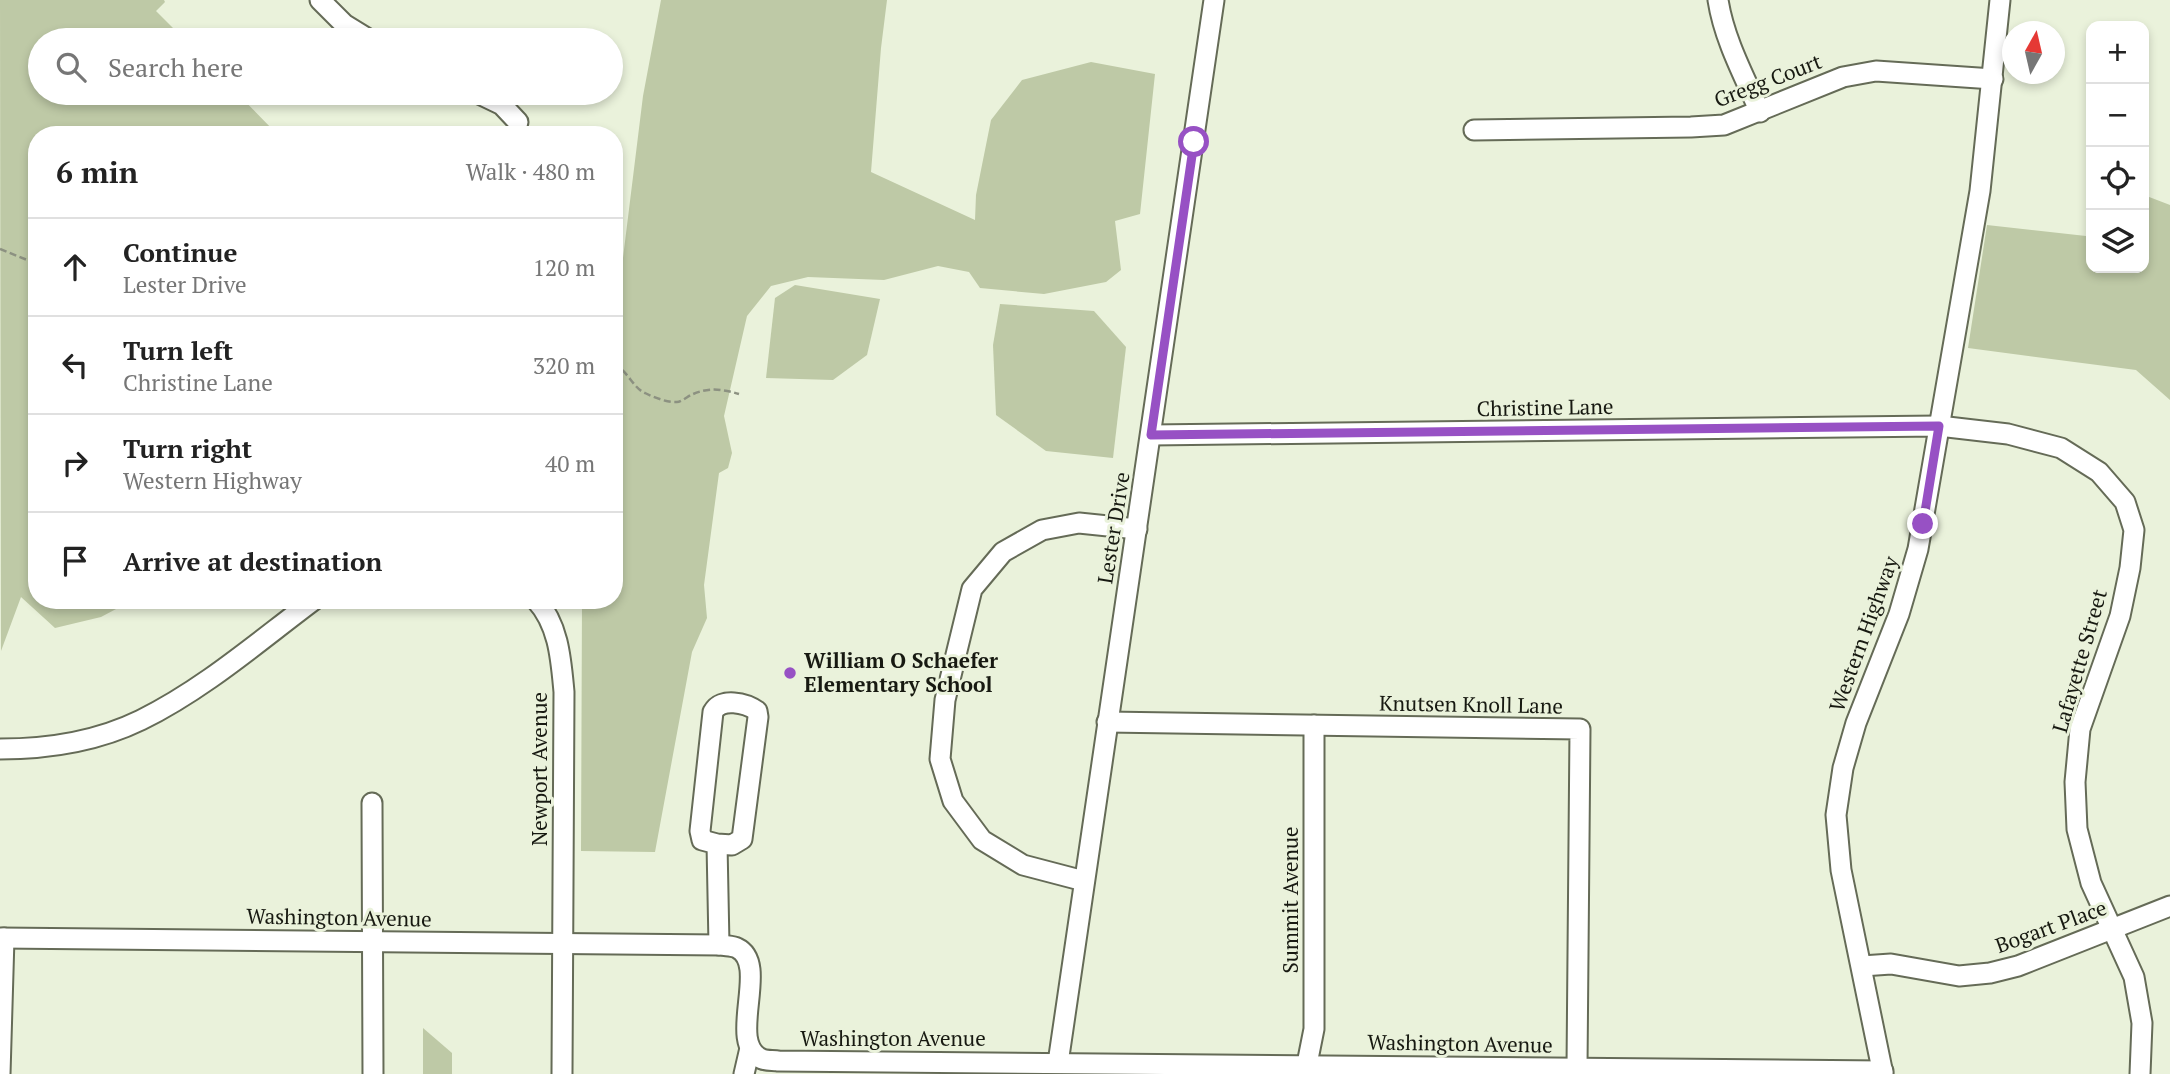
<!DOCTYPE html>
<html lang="en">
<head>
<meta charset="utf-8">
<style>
	body { margin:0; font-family:"PT Serif",serif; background:#f2f2f2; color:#222 }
	.controls { position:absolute; right:21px; top:21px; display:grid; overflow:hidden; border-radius:14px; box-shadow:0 4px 10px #0003 }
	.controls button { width:63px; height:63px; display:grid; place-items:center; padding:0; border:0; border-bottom:2px solid #e0e0e0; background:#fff; color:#222; font:35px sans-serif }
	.compass { position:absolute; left:2002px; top:21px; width:63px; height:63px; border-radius:50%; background:#fff; box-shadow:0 4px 10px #0003; rotate:8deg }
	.stop { position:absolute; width:21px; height:21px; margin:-16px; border:5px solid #9751c4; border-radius:50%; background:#fff }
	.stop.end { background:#9751c4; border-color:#fff; box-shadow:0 2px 7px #0008 }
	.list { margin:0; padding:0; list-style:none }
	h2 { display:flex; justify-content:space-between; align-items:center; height:91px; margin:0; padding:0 28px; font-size:30px }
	h2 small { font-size:23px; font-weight:400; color:#767676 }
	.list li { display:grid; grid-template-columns:46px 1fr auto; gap:21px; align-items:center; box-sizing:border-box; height:98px; padding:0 28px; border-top:2px solid #e0e0e0 }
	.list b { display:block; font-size:26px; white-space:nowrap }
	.list p { margin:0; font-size:23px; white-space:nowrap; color:#767676 }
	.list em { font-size:23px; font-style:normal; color:#767676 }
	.icon { flex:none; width:38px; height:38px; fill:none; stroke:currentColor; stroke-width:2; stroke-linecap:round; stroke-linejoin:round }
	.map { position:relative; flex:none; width:2170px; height:1074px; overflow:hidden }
	.search { position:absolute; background:#fff; box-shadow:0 4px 10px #0003; left:28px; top:28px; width:595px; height:77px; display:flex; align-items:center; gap:18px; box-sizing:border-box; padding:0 24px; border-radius:38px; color:#767676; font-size:26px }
	.panel { position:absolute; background:#fff; box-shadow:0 4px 10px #0003; left:28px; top:126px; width:595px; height:483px; border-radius:28px }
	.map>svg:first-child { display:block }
	.green { fill:#bec9a6 }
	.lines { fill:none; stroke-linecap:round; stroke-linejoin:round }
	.minor-casing { stroke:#656b57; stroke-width:23 }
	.path { stroke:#8c9181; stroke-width:2.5; stroke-dasharray:7 3.5; stroke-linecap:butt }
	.minor { stroke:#fff; stroke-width:19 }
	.route { stroke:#9751c4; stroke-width:9 }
	.poi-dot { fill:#9751c4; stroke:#eaf2db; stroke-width:2.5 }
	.labels { text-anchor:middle; stroke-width:6; stroke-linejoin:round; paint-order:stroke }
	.street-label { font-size:21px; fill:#171911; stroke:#eaf2db }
	.poi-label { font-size:21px; font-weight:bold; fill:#171911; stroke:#eaf2db; text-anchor:start }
</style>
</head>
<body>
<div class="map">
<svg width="2170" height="1074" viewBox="0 0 2170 1074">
	<rect width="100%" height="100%" fill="#eaf2db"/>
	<g class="green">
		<polygon points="0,0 164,0 165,2 156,11 185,40 40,40 40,93 237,93 278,135 37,135 37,600 133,600 101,617 55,628 21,597 1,651"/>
		<polygon points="661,0 887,0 881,48 871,172 975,220 976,195 991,120 1022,80 1091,62 1155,74 1140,214 1115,221 1121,270 1106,282 1044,294 980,288 969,272 938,266 884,280 808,277 771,286 747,316 724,416 732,453 728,468 719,473 704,585 707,618 692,652 655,852 581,851 582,600 614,600 614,469 622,445 614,443 614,272 621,274 643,96"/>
		<polygon points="2091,188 2091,268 2144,268 2144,195 2170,205 2170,400 2136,370 1968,348 1987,225 2086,236"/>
		<polygon points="795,285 880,299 867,355 833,380 766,378 775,298"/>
		<polygon points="1000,304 1094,311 1126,347 1113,458 1046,451 996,415 993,345"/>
		<polygon points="423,1028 452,1053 452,1074 423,1074"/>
	</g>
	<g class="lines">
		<defs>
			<g id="minor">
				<polyline points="320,0 344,24 370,40"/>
				<path d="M1718,0C1724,39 1744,76 1760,112"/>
				<polyline points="477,93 502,105 518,122"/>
				<polyline points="1474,130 1691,127 1724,125 1843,77 1876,71 1993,79"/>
				<polyline points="1151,435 1939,426 2008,434 2061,448 2099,472 2125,502 2134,530 2130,568 2120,616 2080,729 2075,782 2077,829 2091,883 2134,977 2142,1023 2140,1074"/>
				<path d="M536,600C559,625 561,660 564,692L562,1074"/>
				<polyline points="1107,722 1580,729 1577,1067"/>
				<path d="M0,749C48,749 98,741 141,720C204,689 259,641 314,600"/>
				<polyline points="372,803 373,1074"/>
				<path d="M717,844L732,845L742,839L758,717L757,711C746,703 721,697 713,712L700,831L702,840L717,844L719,945"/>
				<polyline points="1084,881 1023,865 982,840 953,801 940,759 945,700 972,589 1003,552 1042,530 1079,523 1137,529"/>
				<path d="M0,938L721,945C726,946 733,946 737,948C771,964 725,1044 762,1059C767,1061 774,1060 778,1061L1883,1071"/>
				<polyline points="1862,966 1891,964 1959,976 1990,973 2018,966 2170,906"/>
				<polyline points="1058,1063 1214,0"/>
				<polyline points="0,1074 4,938"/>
				<polyline points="744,1074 750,1048"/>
				<polyline points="1305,1074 1314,1029 1314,725"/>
				<polyline points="1883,1074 1841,870 1836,815 1843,768 1856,723 1899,614 1918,549 1980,191 2000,0"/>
			</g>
		</defs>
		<use href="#minor" class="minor-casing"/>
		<g class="path">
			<polyline points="0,249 37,264"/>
			<path d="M614,364C628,371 633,388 645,393C653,397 668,403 677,402C681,402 687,397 691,395C708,387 722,389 739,394"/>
		</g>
		<use href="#minor" class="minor"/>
	</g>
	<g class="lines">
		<polyline class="route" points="1194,142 1151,435 1939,426 1923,524"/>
	</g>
	<circle class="poi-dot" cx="790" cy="673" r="7"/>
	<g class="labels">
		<g class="street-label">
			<text transform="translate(1768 81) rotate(-21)" y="7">Gregg Court</text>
			<text transform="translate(1545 408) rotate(-1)" y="7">Christine Lane</text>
			<text transform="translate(1114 528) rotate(-81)" y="7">Lester Drive</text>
			<text transform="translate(1864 634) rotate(-70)" y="7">Western Highway</text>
			<text transform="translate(2080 661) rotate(-74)" y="7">Lafayette Street</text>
			<text transform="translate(1471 705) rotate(1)" y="7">Knutsen Knoll Lane</text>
			<text transform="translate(540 769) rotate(-90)" y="7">Newport Avenue</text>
			<text transform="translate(1291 900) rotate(-90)" y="7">Summit Avenue</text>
			<text transform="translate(339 918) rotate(1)" y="7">Washington Avenue</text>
			<text transform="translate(2051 927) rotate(-20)" y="7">Bogart Place</text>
			<text x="893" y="1046">Washington Avenue</text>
			<text transform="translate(1460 1044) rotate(1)" y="7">Washington Avenue</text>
		</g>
		<g class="poi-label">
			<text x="804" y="668">William O Schaefer<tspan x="804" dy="24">Elementary School</tspan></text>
		</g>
	</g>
</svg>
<div class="controls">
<button>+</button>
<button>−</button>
<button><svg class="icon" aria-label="locate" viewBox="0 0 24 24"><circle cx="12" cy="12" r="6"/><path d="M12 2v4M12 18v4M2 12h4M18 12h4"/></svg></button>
<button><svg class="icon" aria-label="layers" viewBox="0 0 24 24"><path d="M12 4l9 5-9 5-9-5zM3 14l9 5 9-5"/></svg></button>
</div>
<svg class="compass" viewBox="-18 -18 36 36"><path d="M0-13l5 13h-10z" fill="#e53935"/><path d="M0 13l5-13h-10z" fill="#767676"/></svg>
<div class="stop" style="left:1194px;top:142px"></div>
<div class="stop end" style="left:1923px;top:524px"></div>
<div class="search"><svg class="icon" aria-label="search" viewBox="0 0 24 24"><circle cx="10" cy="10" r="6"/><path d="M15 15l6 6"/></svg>Search here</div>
<section class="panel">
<h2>6 min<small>Walk · 480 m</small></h2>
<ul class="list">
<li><svg class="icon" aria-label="ahead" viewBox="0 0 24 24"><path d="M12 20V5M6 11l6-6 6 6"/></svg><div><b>Continue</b><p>Lester Drive</p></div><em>120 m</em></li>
<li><svg class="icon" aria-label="left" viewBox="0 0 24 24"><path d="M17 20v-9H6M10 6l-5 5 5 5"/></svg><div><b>Turn left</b><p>Christine Lane</p></div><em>320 m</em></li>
<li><svg class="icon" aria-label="right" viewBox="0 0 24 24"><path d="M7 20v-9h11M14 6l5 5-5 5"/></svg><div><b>Turn right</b><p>Western Highway</p></div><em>40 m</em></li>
<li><svg class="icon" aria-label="arrive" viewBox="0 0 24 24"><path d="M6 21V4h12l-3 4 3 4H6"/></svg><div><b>Arrive at destination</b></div></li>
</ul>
</section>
</div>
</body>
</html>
